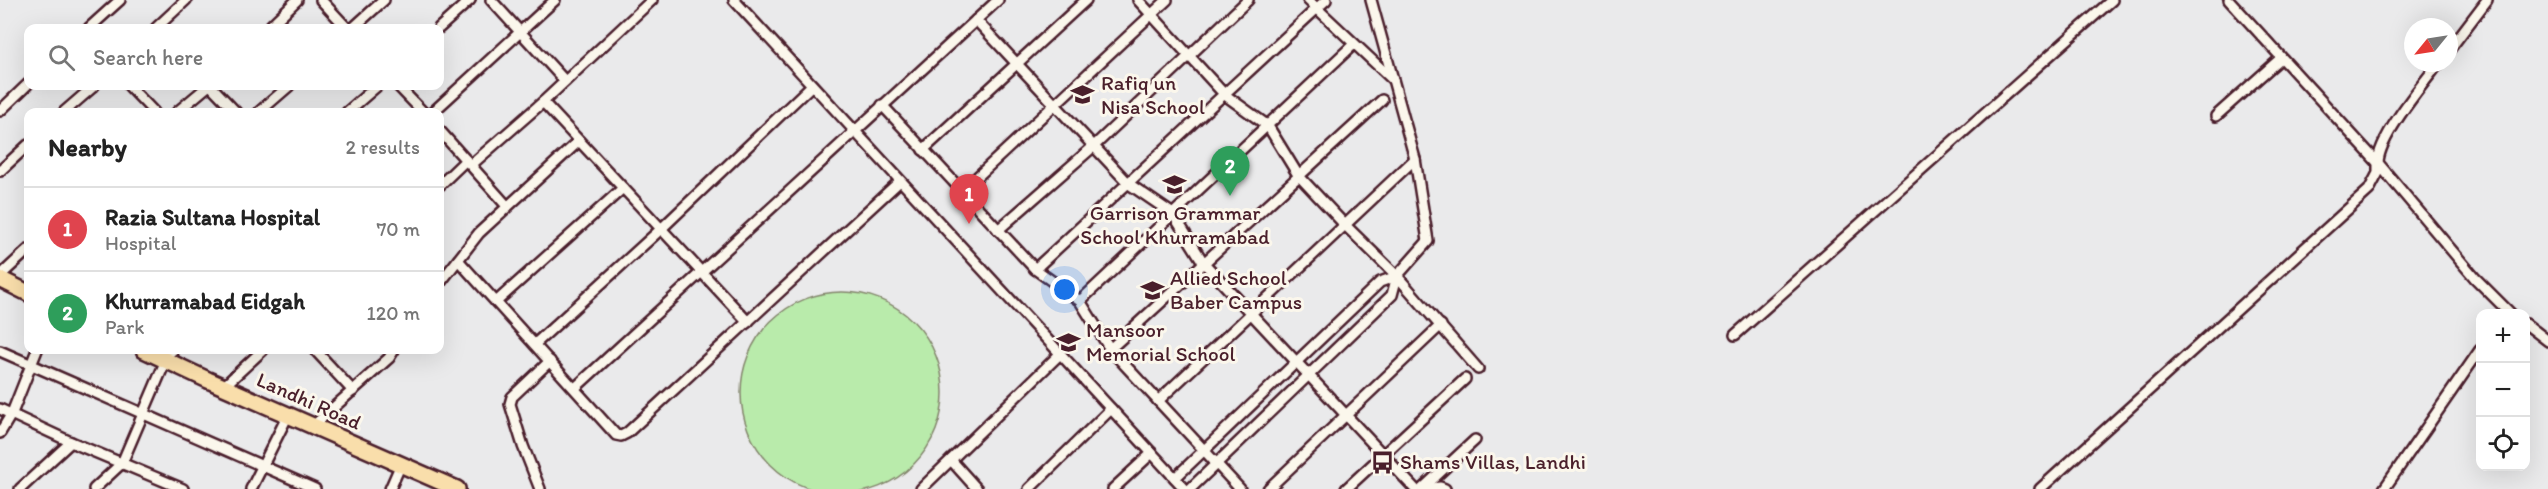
<!DOCTYPE html>
<html lang="en">
<head>
<meta charset="utf-8">
<style>
	body { margin:0; font-family:Itim,sans-serif; background:#f6f6f6; color:#222 }
	.controls { position:absolute; right:18px; bottom:18px; display:grid; overflow:hidden; border-radius:12px; box-shadow:0 6px 24px #0002 }
	.controls button { width:54px; height:54px; display:grid; place-items:center; padding:0; border:0; border-bottom:2px solid #e0e0e0; background:#fff; color:#222; font:30px sans-serif }
	.compass { position:absolute; left:2404px; top:18px; width:54px; height:54px; border-radius:50%; background:#fff; box-shadow:0 6px 24px #0002; rotate:240deg }
	.you { position:absolute; left:1065px; top:290px; width:21px; height:21px; margin:-15px; border:4px solid #fff; border-radius:50%; background:#1a73e8; box-shadow:0 0 0 9px #1a73e833 }
	.badge { display:grid; place-items:center; width:39px; height:39px; border-radius:50%; background:#ea580c; color:#fff; font-size:20px; font-weight:700 }
	.pin { position:absolute; translate:-50% -50px; filter:drop-shadow(0 2px 3px #0008) }
	.pin::after { content:''; position:absolute; top:32px; width:21px; height:18px; background:inherit; clip-path:polygon(0 0,100% 0,50% 100%) }
	.list { margin:0; padding:0; list-style:none }
	h2 { display:flex; justify-content:space-between; align-items:center; height:78px; margin:0; padding:0 24px; font-size:26px }
	h2 small { font-size:20px; font-weight:400; color:#767676 }
	.list li { display:grid; grid-template-columns:39px 1fr auto; gap:18px; align-items:center; box-sizing:border-box; height:84px; padding:0 24px; border-top:2px solid #e0e0e0 }
	.list b { display:block; font-size:22px; white-space:nowrap }
	.list p { margin:0; font-size:20px; white-space:nowrap; color:#767676 }
	.list em { font-size:20px; font-style:normal; color:#767676 }
	.icon { flex:none; width:33px; height:33px; fill:none; stroke:currentColor; stroke-width:2; stroke-linecap:round; stroke-linejoin:round }
	.map { position:relative; flex:none; width:2548px; height:489px; overflow:hidden }
	.search { position:absolute; background:#fff; box-shadow:0 6px 24px #0002; left:24px; top:24px; width:420px; height:66px; display:flex; align-items:center; gap:15px; box-sizing:border-box; padding:0 21px; border-radius:12px; color:#767676; font-size:22px }
	.panel { position:absolute; background:#fff; box-shadow:0 6px 24px #0002; left:24px; top:108px; width:420px; height:246px; border-radius:12px }
	.map>svg:first-child { display:block }
	.green { fill:#b9ebab; stroke:#82856b; stroke-width:1.5 }
	.lines { fill:none; stroke-linecap:round; stroke-linejoin:round }
	.street-casing { stroke:#4a1f2b; stroke-width:14 }
	.primary-casing { stroke:#4a1f2b; stroke-width:20 }
	.street { stroke:#fbf7ec; stroke-width:9 }
	.primary { stroke:#f9deab; stroke-width:15 }
	.labels { text-anchor:middle; stroke-width:6; stroke-linejoin:round; paint-order:stroke }
	.poi-label { font-size:21px; fill:#4a1f2b; stroke:#fbf7ec; text-anchor:start }
	.street-label { font-size:21px; fill:#4a1f2b; stroke:#fbf7ec }
</style>
</head>
<body>
<div class="map">
<svg width="2548" height="489" viewBox="0 0 2548 489">
	<rect width="100%" height="100%" fill="#eaeaeb"/>
	<filter id="ink" filterUnits="userSpaceOnUse"><feTurbulence type="fractalNoise" baseFrequency=".0167" numOctaves="2"/><feDisplacementMap in="SourceGraphic" scale="12" xChannelSelector="R" yChannelSelector="G"/><feConvolveMatrix kernelMatrix="1 2 1 2 8 2 1 2 1" color-interpolation-filters="sRGB"/></filter>
	<g filter="url(#ink)">
		<circle class="green" cx="842" cy="393" r="101"/>
		<g class="lines">
			<defs>
				<g id="street">
					<polyline points="321,0 347,28"/>
					<polyline points="491,0 565,81"/>
					<polyline points="734,0 1185,489"/>
					<polyline points="1138,0 1225,95 1268,126 1298,175 1345,225 1397,276 1478,369"/>
					<polyline points="1308,0 1392,79"/>
					<polyline points="976,20 1129,184 1173,214 1203,262 1415,489"/>
					<polyline points="89,28 120,0"/>
					<polyline points="156,28 186,0"/>
					<polyline points="268,28 297,0"/>
					<polyline points="353,28 384,0"/>
					<polyline points="439,28 470,0"/>
					<polyline points="2449,50 2487,0"/>
					<path d="M2439,63C2422,85 2378,138 2378,163L2475,278L2511,314"/>
					<polyline points="129,86 154,112"/>
					<polyline points="211,86 236,112"/>
					<polyline points="398,86 423,112"/>
					<polyline points="543,102 748,322"/>
					<polyline points="882,105 1035,269 1080,301 1110,349 1240,489"/>
					<polyline points="0,111 28,84"/>
					<polyline points="64,112 94,86"/>
					<polyline points="177,112 208,86"/>
					<polyline points="259,112 289,86"/>
					<polyline points="347,112 377,86"/>
					<polyline points="433,112 555,0"/>
					<polyline points="2216,116 2281,58"/>
					<polyline points="440,131 507,206"/>
					<polyline points="923,150 1086,0"/>
					<polyline points="471,165 543,102 652,0"/>
					<polyline points="0,171 28,145"/>
					<polyline points="440,185 466,160"/>
					<polyline points="962,191 1167,0"/>
					<polyline points="998,230 1094,146 1248,0"/>
					<polyline points="458,260 616,435 621,436 627,433 900,181"/>
					<polyline points="1035,269 1326,0"/>
					<polyline points="0,276 28,250"/>
					<polyline points="440,283 479,233 579,141"/>
					<polyline points="1080,301 1354,44"/>
					<polyline points="496,302 623,188"/>
					<polyline points="2526,324 2548,341"/>
					<polyline points="1735,335 2112,0"/>
					<polyline points="535,344 661,229 812,85"/>
					<polyline points="1110,349 1382,100"/>
					<polyline points="315,350 353,391"/>
					<polyline points="0,351 315,489"/>
					<polyline points="163,358 173,350"/>
					<polyline points="223,387 263,350"/>
					<polyline points="575,388 998,0"/>
					<polyline points="1158,401 1415,159"/>
					<polyline points="0,409 71,442 183,489"/>
					<polyline points="313,426 389,358 394,350"/>
					<polyline points="0,433 12,413 37,350"/>
					<polyline points="951,460 977,489"/>
					<polyline points="1175,478 1380,282 1397,276 1428,241 1415,159 1371,0"/>
					<polyline points="20,489 71,442"/>
					<polyline points="94,489 122,463 166,360"/>
					<polyline points="251,489 288,415"/>
					<polyline points="390,489 401,464"/>
					<polyline points="540,489 523,446 510,404 512,397 550,361"/>
					<polyline points="921,489 1060,354"/>
					<polyline points="1029,489 1111,409"/>
					<polyline points="1113,489 1152,453"/>
					<polyline points="1190,489 1392,295 1397,276"/>
					<polyline points="1268,489 1441,325"/>
					<polyline points="1346,489 1465,379"/>
					<polyline points="1422,489 1475,440"/>
					<polyline points="1425,489 1440,487 1445,489"/>
					<polyline points="2040,489 2369,190 2378,173 2378,163 2229,0"/>
					<polyline points="2384,489 2480,350"/>
				</g>
				<g id="primary">
					<polyline points="0,279 28,293"/>
					<polyline points="144,350 208,380 457,489"/>
				</g>
			</defs>
			<use href="#street" class="street-casing"/>
			<use href="#primary" class="primary-casing"/>
			<use href="#street" class="street"/>
			<use href="#primary" class="primary"/>
		</g>
	</g>
	<defs>
		<symbol id="school-bare" viewBox="-9 -9 18 18"><path d="M0-5L7-2L0 1L-7-2ZM-4 1L0 2.5L4 1V4Q0 6-4 4Z" fill="#4a1f2b" stroke="#fbf7ec" stroke-width="2.5" paint-order="stroke"/></symbol>
		<symbol id="bus-bare" viewBox="-9 -9 18 18"><path d="M-5-6H5V4H4V6H2V4H-2V6H-4V4H-5ZM-3.5-4V0h7V-4ZM-3.5 1.2v1.5H-2V1.2ZM2 1.2v1.5H3.5V1.2Z" fill="#4a1f2b" stroke="#fbf7ec" stroke-width="2.5" paint-order="stroke"/></symbol>
	</defs>
	<g fill-rule="evenodd">
		<use href="#school-bare" x="1066" y="78" width="33" height="33"/>
		<use href="#school-bare" x="1158" y="168" width="33" height="33"/>
		<use href="#school-bare" x="1136" y="274" width="33" height="33"/>
		<use href="#school-bare" x="1052" y="326" width="33" height="33"/>
		<use href="#bus-bare" x="1366" y="446" width="33" height="33"/>
	</g>
	<g class="labels">
		<g class="poi-label">
			<text x="1101" y="90">Rafiq un<tspan x="1101" dy="24">Nisa School</tspan></text>
			<text x="1175" y="220" text-anchor="middle">Garrison Grammar<tspan x="1175" dy="24">School Khurramabad</tspan></text>
			<text x="1170" y="285">Allied School<tspan x="1170" dy="24">Baber Campus</tspan></text>
			<text x="1086" y="337">Mansoor<tspan x="1086" dy="24">Memorial School</tspan></text>
			<text x="1400" y="469">Shams Villas, Landhi</text>
		</g>
		<g class="street-label">
			<text transform="translate(309 401) rotate(24)" y="7">Landhi Road</text>
		</g>
	</g>
</svg>
<div class="controls">
<button>+</button>
<button>−</button>
<button><svg class="icon" aria-label="locate" viewBox="0 0 24 24"><circle cx="12" cy="12" r="6"/><path d="M12 2v4M12 18v4M2 12h4M18 12h4"/></svg></button>
</div>
<svg class="compass" viewBox="-18 -18 36 36"><path d="M0-13l5 13h-10z" fill="#e53935"/><path d="M0 13l5-13h-10z" fill="#767676"/></svg>
<div class="you"></div>
<div class="pin badge" style="left:969px;top:224px;background:#e0444e">1</div>
<div class="pin badge" style="left:1230px;top:196px;background:#2e9e5b">2</div>
<div class="search"><svg class="icon" aria-label="search" viewBox="0 0 24 24"><circle cx="10" cy="10" r="6"/><path d="M15 15l6 6"/></svg>Search here</div>
<section class="panel">
<h2>Nearby<small>2 results</small></h2>
<ul class="list">
<li><span class="badge" style="background:#e0444e">1</span><div><b>Razia Sultana Hospital</b><p>Hospital</p></div><em>70 m</em></li>
<li><span class="badge" style="background:#2e9e5b">2</span><div><b>Khurramabad Eidgah</b><p>Park</p></div><em>120 m</em></li>
</ul>
</section>
</div>
</body>
</html>
